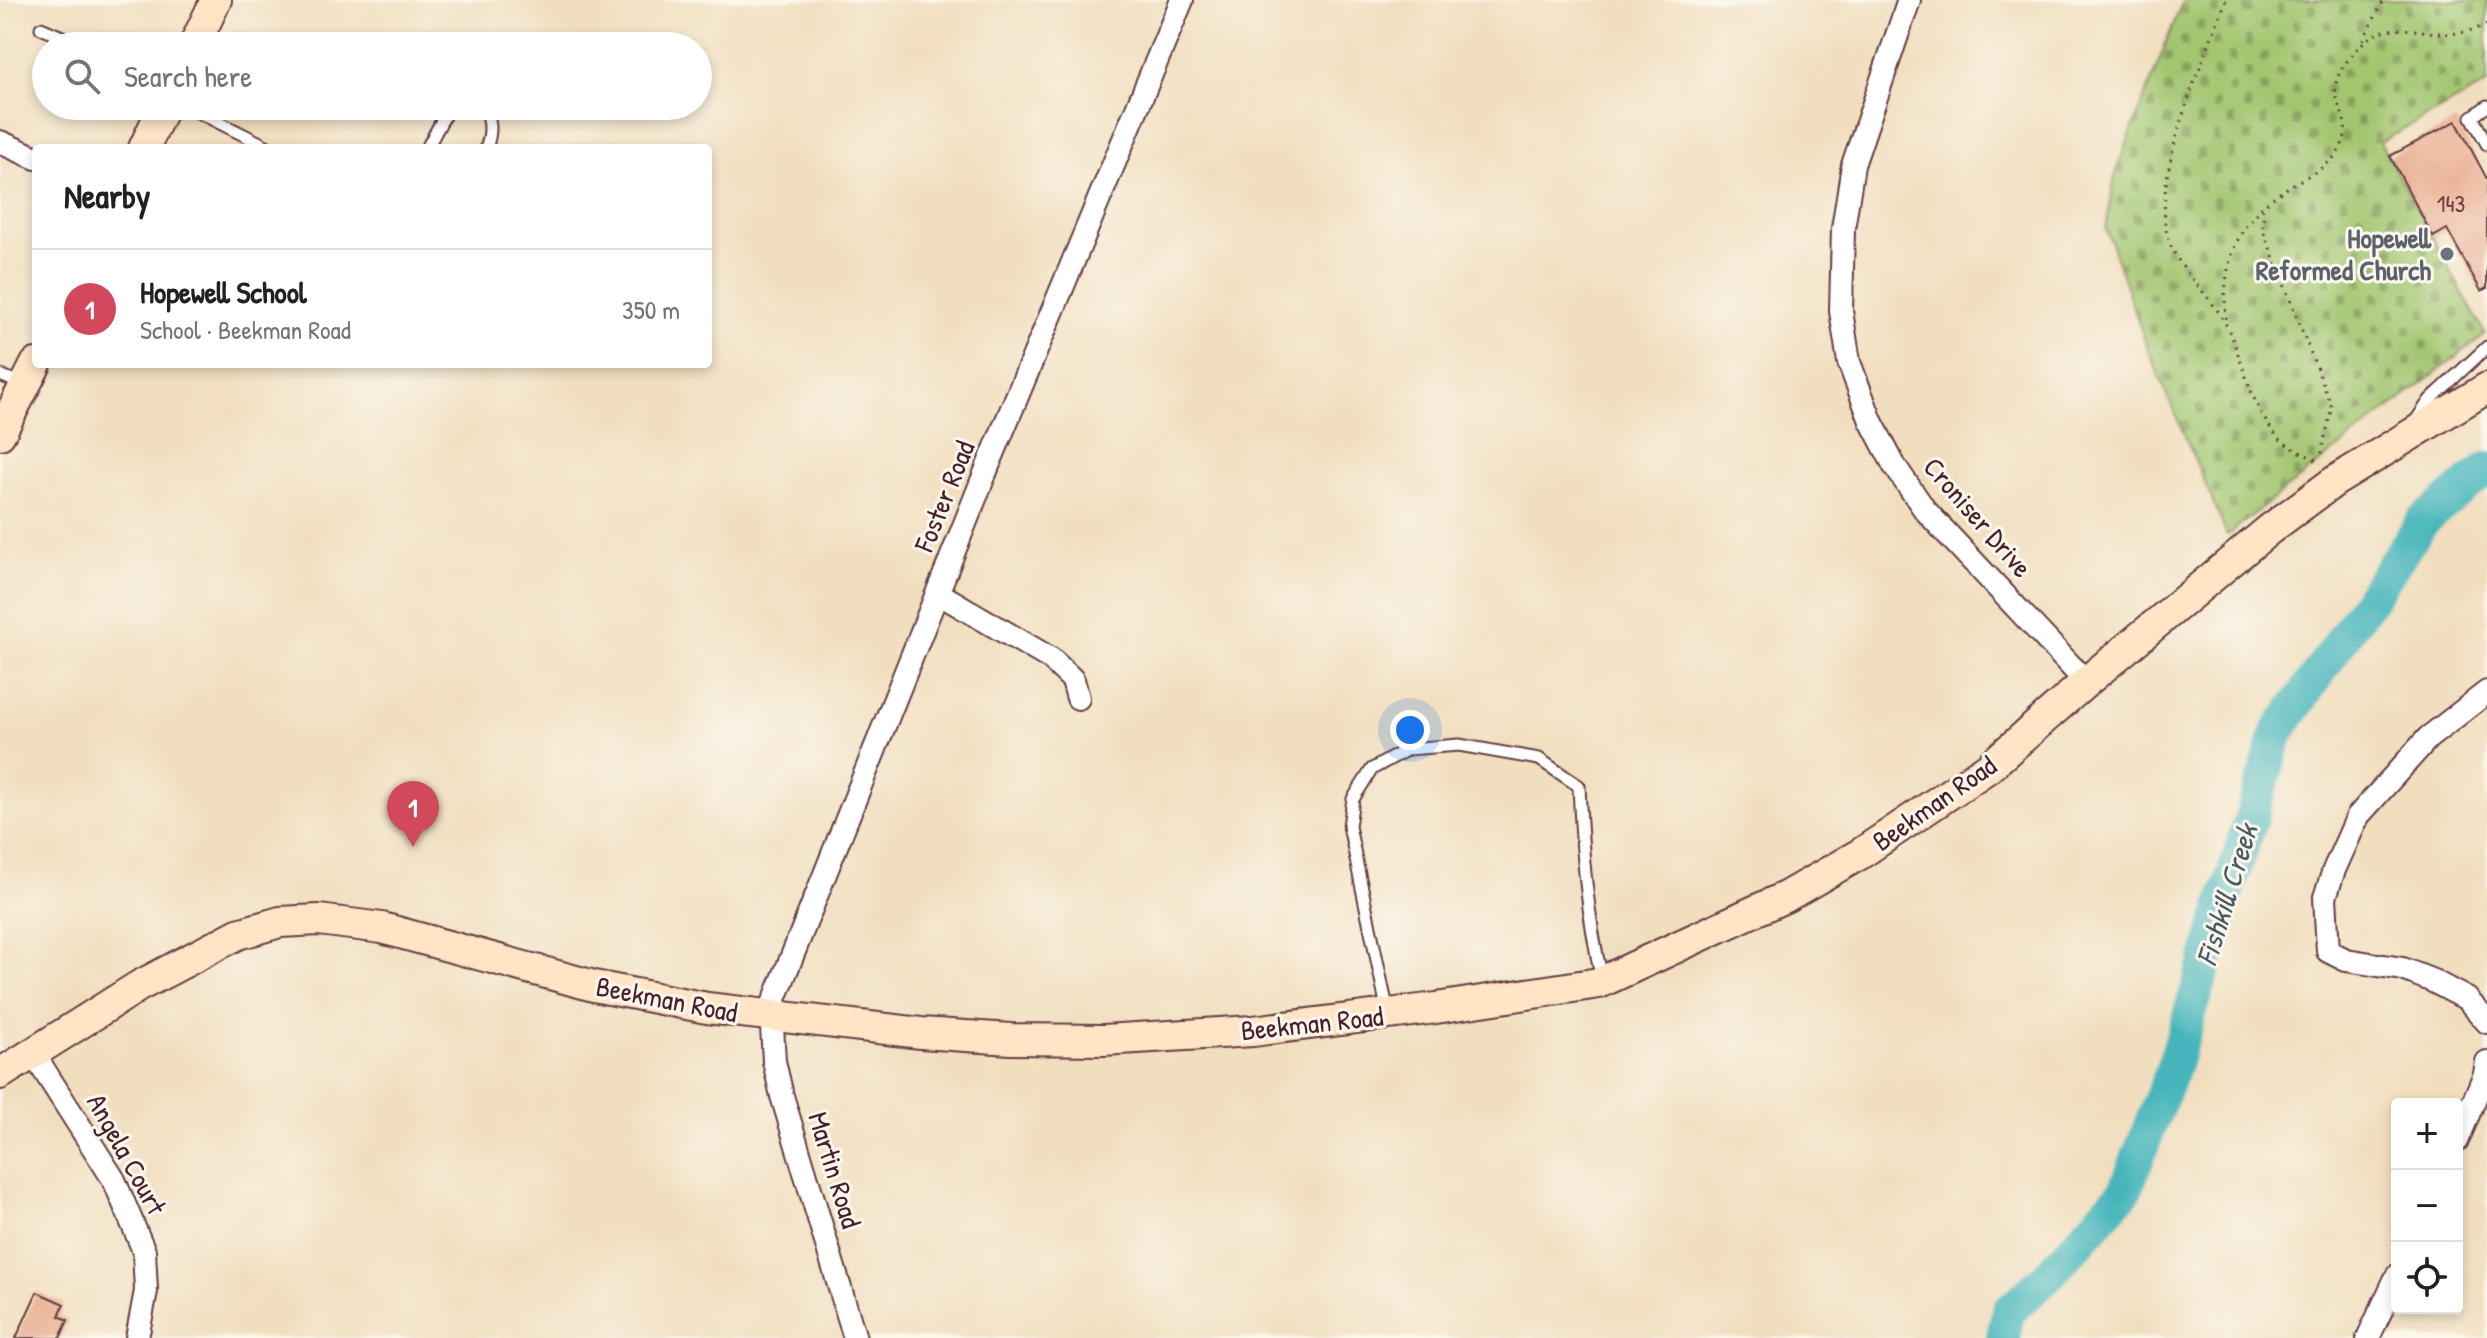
<!DOCTYPE html>
<html lang="en">
<head>
<meta charset="utf-8">
<style>
	body { margin:0; font-family:"Patrick Hand",sans-serif; background:#f6f6f6; color:#202124 }
	.controls { position:absolute; right:24px; bottom:24px; display:grid; overflow:hidden; border-radius:8px; box-shadow:0 4px 12px #0003 }
	.controls button { width:72px; height:72px; display:grid; place-items:center; padding:0; border:0; border-bottom:2px solid #e0e0e0; background:#fff; color:#202124; font:40px sans-serif }
	.you { position:absolute; left:1410px; top:730px; width:28px; height:28px; margin:-20px; border:6px solid #fff; border-radius:50%; background:#1a73e8; box-shadow:0 0 0 12px #1a73e833 }
	.badge { display:grid; place-items:center; width:52px; height:52px; border-radius:50%; background:#d1495b; color:#fff; font-size:26px; font-weight:700 }
	.pin { position:absolute; translate:-50% -66px; filter:drop-shadow(0 2px 4px #0008) }
	.pin::after { content:''; position:absolute; top:42px; width:28px; height:24px; background:inherit; clip-path:polygon(0 0,100% 0,50% 100%) }
	.list { margin:0; padding:0; list-style:none }
	h2 { display:flex; justify-content:space-between; align-items:center; height:104px; margin:0; padding:0 32px; font-size:34px }
	h2 small { font-size:26px; font-weight:400; color:#757577 }
	.list li { display:grid; grid-template-columns:52px 1fr auto; gap:24px; align-items:center; box-sizing:border-box; height:120px; padding:0 32px; border-top:2px solid #e0e0e0 }
	.list b { display:block; font-size:30px; white-space:nowrap }
	.list p { margin:0; font-size:26px; white-space:nowrap; color:#757577 }
	.list em { font-size:26px; font-style:normal; color:#757577 }
	.icon { flex:none; width:44px; height:44px; fill:none; stroke:currentColor; stroke-width:2; stroke-linecap:round; stroke-linejoin:round }
	.map { position:relative; flex:none; width:2487px; height:1338px; overflow:hidden }
	.search { position:absolute; background:#fff; box-shadow:0 4px 12px #0003; left:32px; top:32px; width:680px; height:88px; display:flex; align-items:center; gap:20px; box-sizing:border-box; padding:0 28px; border-radius:44px; color:#757577; font-size:30px }
	.panel { position:absolute; background:#fff; box-shadow:0 4px 12px #0003; left:32px; top:144px; width:680px; height:224px; border-radius:8px }
	.map>svg:first-child { display:block }
	.cemetery { fill:url(#cemetery-stones); stroke:#76724e; stroke-width:2 }
	.lines { fill:none; stroke-linecap:round; stroke-linejoin:round }
	.river { stroke:#46b6bc; stroke-width:34 }
	.building { fill:#e9a98b }
	.lane-casing { stroke:#633c41; stroke-width:15 }
	.street-casing { stroke:#633c41; stroke-width:26 }
	.secondary-casing { stroke:#633c41; stroke-width:34 }
	.path { stroke:#633c41; stroke-width:3; stroke-dasharray:2 6; stroke-linecap:butt }
	.lane { stroke:#fff; stroke-width:11 }
	.street { stroke:#fff; stroke-width:22 }
	.secondary { stroke:#ffe4c6; stroke-width:30 }
	.worship-dot { fill:#6b7280; stroke:#fbf7ec; stroke-width:3 }
	.labels { text-anchor:middle; stroke-width:6; stroke-linejoin:round; paint-order:stroke }
	.number-label { font-size:24px; fill:#724243 }
	.worship-label { font-size:28px; font-weight:bold; fill:#5b616d; stroke:#fbf7ec; text-anchor:end }
	.street-label { font-size:28px; fill:#4a1f2b; stroke:#fbf7ec }
	.water-label { font-size:30px; font-style:italic; fill:#485b65; stroke:#fbf7ec }
</style>
</head>
<body>
<div class="map">
<svg width="2487" height="1338" viewBox="0 0 2487 1338">
	<defs>
		<pattern id="cemetery-stones" width="16" height="16" patternUnits="userSpaceOnUse" patternTransform="scale(2)"><rect width="16" height="16" fill="#a2c670"/><path d="M2 7V4a2 2 0 0 1 4 0v3zM10 15v-3a2 2 0 0 1 4 0v3z" fill="#86a05c"/></pattern>
	</defs>
	<rect width="100%" height="100%" fill="#fbf7ec"/>
	<filter id="ink" filterUnits="userSpaceOnUse"><feTurbulence type="fractalNoise" baseFrequency=".0125" numOctaves="2"/><feDisplacementMap in="SourceGraphic" scale="16" xChannelSelector="R" yChannelSelector="G"/><feConvolveMatrix kernelMatrix="1 2 1 2 8 2 1 2 1" color-interpolation-filters="sRGB"/></filter>
	<filter id="wash" filterUnits="userSpaceOnUse"><feTurbulence type="fractalNoise" baseFrequency=".006" numOctaves="4" result="noise"/><feDisplacementMap in="SourceGraphic" scale="32" xChannelSelector="R" yChannelSelector="G"/><feGaussianBlur stdDeviation="1.8" result="paint"/><feColorMatrix in="noise" values="0 0 0 0 0 0 0 0 0 0 0 0 0 0 0 0 0 1.4 0 .05"/><feComposite in="paint" operator="in"/></filter>
	<g filter="url(#wash)">
		<rect width="100%" height="100%" fill="#f1debe"/>
		<polygon class="cemetery" points="2183,0 2487,0 2487,84 2380,142 2485,334 2227,535 2148,350 2106,228 2116,171"/>
		<g class="lines">
			<polyline class="river" points="2003,1338 2008,1312 2046,1278 2125,1191 2174,1064 2278,732 2423,521 2487,469"/>
		</g>
		<g id="blocks">
			<g class="building">
				<polygon points="2456,121 2487,179 2487,288 2481,291 2447,229 2433,237 2390,156"/>
				<polygon points="37,1292 64,1304 59,1316 68,1320 60,1338 16,1338"/>
			</g>
		</g>
	</g>
	<g filter="url(#ink)">
		<use href="#blocks" fill-opacity="0" stroke="#633c41" stroke-width="2"/>
		<g class="lines">
			<defs>
				<g id="lane">
					<polyline points="41,28 83,46"/>
					<polyline points="186,106 270,148"/>
					<path d="M485,106C491,122 492,132 486,148"/>
					<polyline points="2487,106 2472,117 2487,144"/>
					<polyline points="427,148 446,113 453,106"/>
					<polyline points="0,375 24,385"/>
					<polyline points="2417,419 2430,400 2487,347"/>
					<path d="M1388,1013L1349,826L1353,799L1372,769L1408,749L1459,745L1539,759L1579,786C1582,851 1587,915 1602,979"/>
				</g>
				<g id="street">
					<polyline points="1909,0 1853,165 1843,229 1841,311 1849,362 1871,421 1894,465 1925,510 2086,682"/>
					<polyline points="0,142 36,158"/>
					<polyline points="938,593 1051,659 1073,680 1078,698"/>
					<polyline points="2487,692 2428,738 2358,816 2334,870 2325,897 2328,951 2346,960 2403,969 2433,981 2467,999 2487,1022"/>
					<polyline points="33,1053 114,1180 144,1251 146,1291 137,1338"/>
					<polyline points="2457,1141 2485,1074 2487,1062"/>
					<polyline points="855,1338 782,1096 774,1061 771,1009 988,466 1182,0"/>
					<polyline points="2368,1338 2397,1276"/>
				</g>
				<g id="secondary">
					<polyline points="194,46 216,0"/>
					<polyline points="144,148 164,106"/>
					<polyline points="0,434 36,364"/>
					<polyline points="0,1074 139,986 238,934 280,922 319,920 382,928 594,986 707,1008 921,1033 1011,1039 1103,1040 1253,1031 1436,1008 1599,983 1787,896 1860,854 1989,767 2086,682 2270,529 2335,481 2487,388"/>
				</g>
			</defs>
			<use href="#lane" class="lane-casing"/>
			<use href="#street" class="street-casing"/>
			<use href="#secondary" class="secondary-casing"/>
			<g class="path">
				<path d="M2226,0C2204,60 2146,184 2170,244C2183,277 2214,297 2228,329C2244,363 2252,411 2279,438C2291,450 2307,454 2321,463"/>
				<polyline points="2363,40 2384,0"/>
				<path d="M2263,209V230L2331,405C2331,422 2320,447 2322,458"/>
				<path d="M2226,319C2221,260 2238,218 2290,186C2308,175 2333,166 2342,145C2357,112 2316,100 2348,60C2355,52 2360,44 2369,38C2397,19 2428,37 2458,33C2469,32 2478,28 2487,24"/>
			</g>
			<use href="#lane" class="lane"/>
			<use href="#street" class="street"/>
			<use href="#secondary" class="secondary"/>
		</g>
	</g>
	<circle class="worship-dot" cx="2447" cy="254" r="8"/>
	<g class="labels">
		<g class="number-label">
			<text x="2451" y="212">143</text>
		</g>
		<g class="worship-label">
			<text x="2431" y="248">Hopewell<tspan x="2431" dy="32">Reformed Church</tspan></text>
		</g>
		<g class="street-label">
			<text transform="translate(944 496) rotate(-68)" y="10">Foster Road</text>
			<text transform="translate(1978 517) rotate(49)" y="10">Croniser Drive</text>
			<text transform="translate(1934 803) rotate(-35)" y="10">Beekman Road</text>
			<text transform="translate(667 999) rotate(11)" y="10">Beekman Road</text>
			<text transform="translate(1312 1023) rotate(-6)" y="10">Beekman Road</text>
			<text transform="translate(127 1154) rotate(61)" y="10">Angela Court</text>
			<text transform="translate(835 1170) rotate(73)" y="10">Martin Road</text>
		</g>
		<g class="water-label">
			<text transform="translate(2227 895) rotate(-73)" y="10">Fishkill Creek</text>
		</g>
	</g>
</svg>
<div class="controls">
<button>+</button>
<button>−</button>
<button><svg class="icon" aria-label="locate" viewBox="0 0 24 24"><circle cx="12" cy="12" r="6"/><path d="M12 2v4M12 18v4M2 12h4M18 12h4"/></svg></button>
</div>
<div class="you"></div>
<div class="pin badge" style="left:413px;top:847px">1</div>
<div class="search"><svg class="icon" aria-label="search" viewBox="0 0 24 24"><circle cx="10" cy="10" r="6"/><path d="M15 15l6 6"/></svg>Search here</div>
<section class="panel">
<h2>Nearby<small></small></h2>
<ul class="list">
<li><span class="badge">1</span><div><b>Hopewell School</b><p>School · Beekman Road</p></div><em>350 m</em></li>
</ul>
</section>
</div>
</body>
</html>
